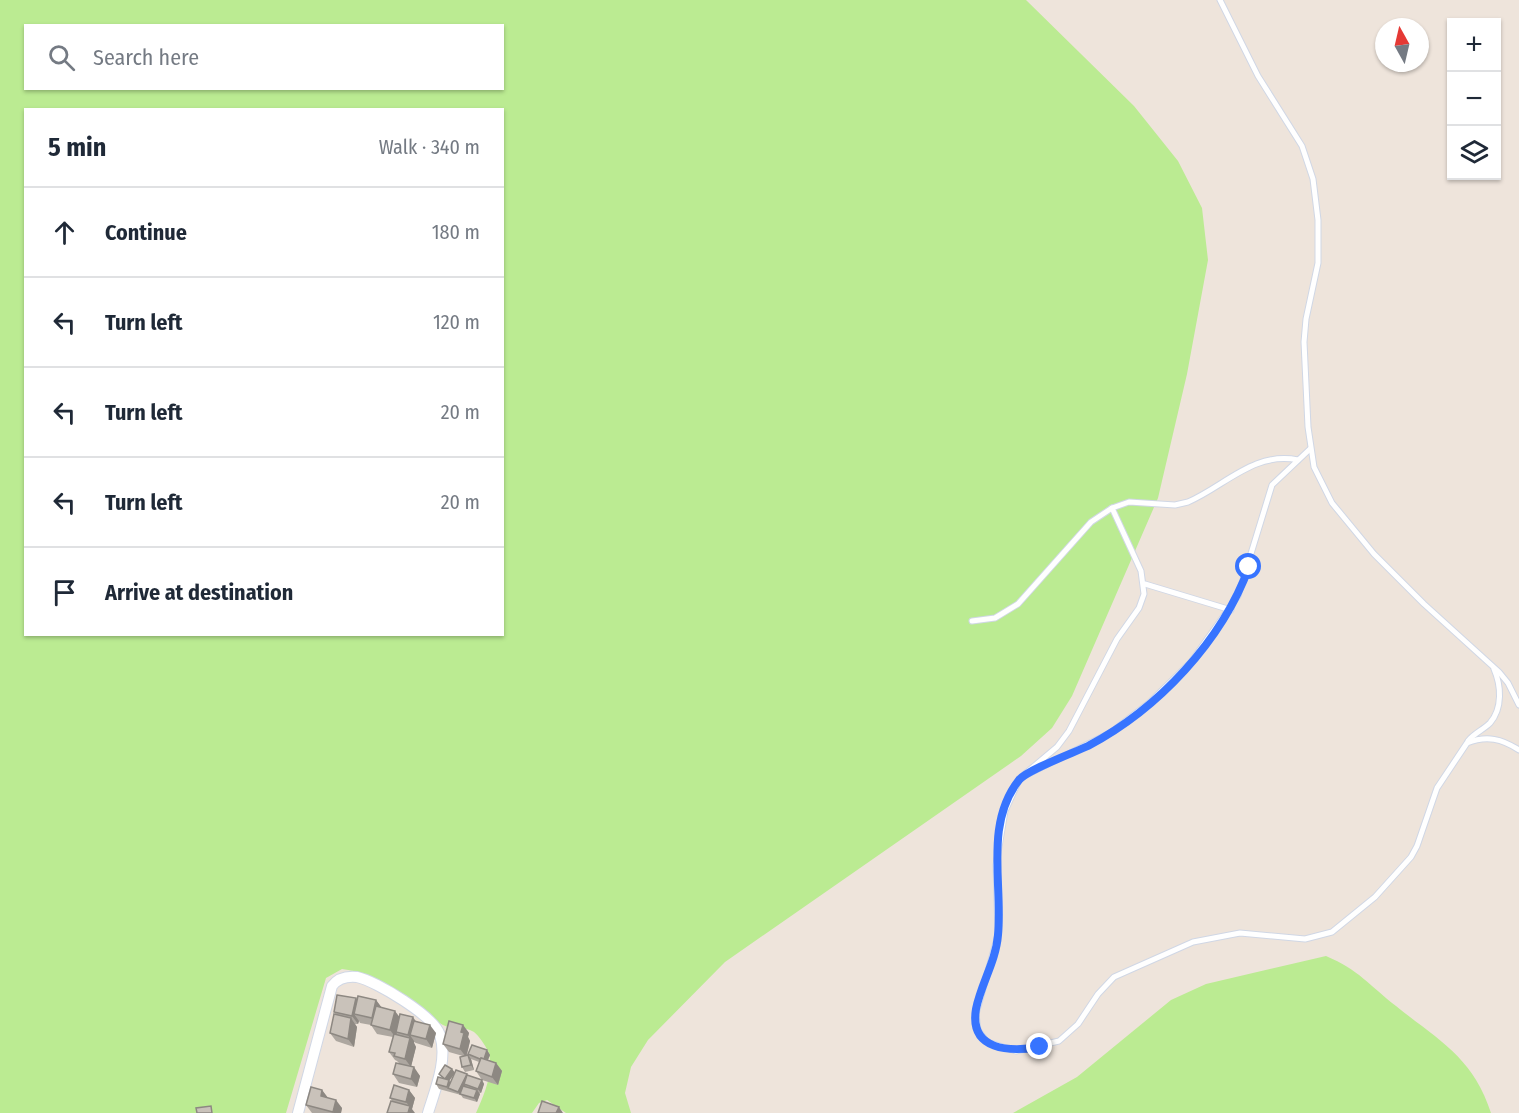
<!DOCTYPE html>
<html lang="en">
<head>
<meta charset="utf-8">
<style>
	body { margin:0; font-family:"Fira Sans Condensed",sans-serif; background:#f2f2f3; color:#1f2937 }
	.controls { position:absolute; right:18px; top:18px; display:grid; overflow:hidden; border-radius:0px; box-shadow:0 2px 4px #0004 }
	.controls button { width:54px; height:54px; display:grid; place-items:center; padding:0; border:0; border-bottom:2px solid #e0e1e3; background:#fff; color:#1f2937; font:30px sans-serif }
	.compass { position:absolute; left:1375px; top:18px; width:54px; height:54px; border-radius:50%; background:#fff; box-shadow:0 2px 4px #0004; rotate:352deg }
	.stop { position:absolute; width:18px; height:18px; margin:-14px; border:4px solid #3774ff; border-radius:50%; background:#fff }
	.stop.end { background:#3774ff; border-color:#fff; box-shadow:0 2px 6px #0008 }
	.list { margin:0; padding:0; list-style:none }
	h2 { display:flex; justify-content:space-between; align-items:center; height:78px; margin:0; padding:0 24px; font-size:26px }
	h2 small { font-size:20px; font-weight:400; color:#747a83 }
	.list li { display:grid; grid-template-columns:39px 1fr auto; gap:18px; align-items:center; box-sizing:border-box; height:90px; padding:0 24px; border-top:2px solid #e0e1e3 }
	.list b { display:block; font-size:22px; white-space:nowrap }
	.list em { font-size:20px; font-style:normal; color:#747a83 }
	.icon { flex:none; width:33px; height:33px; fill:none; stroke:currentColor; stroke-width:2; stroke-linecap:round; stroke-linejoin:round }
	.map { position:relative; flex:none; width:1519px; height:1113px; overflow:hidden }
	.search { position:absolute; background:#fff; box-shadow:0 2px 4px #0004; left:24px; top:24px; width:480px; height:66px; display:flex; align-items:center; gap:15px; box-sizing:border-box; padding:0 21px; border-radius:0px; color:#747a83; font-size:22px }
	.panel { position:absolute; background:#fff; box-shadow:0 2px 4px #0004; left:24px; top:108px; width:480px; height:528px; border-radius:0px }
	.map>svg:first-child { display:block }
	.green { fill:#bbeb92; fill-rule:evenodd }
	.lines { fill:none; stroke-linecap:round; stroke-linejoin:round }
	.service-casing { stroke:#d0d7e5; stroke-width:7 }
	.minor-casing { stroke:#d0d7e5; stroke-width:12 }
	.service { stroke:#fff; stroke-width:5 }
	.minor { stroke:#fff; stroke-width:10 }
	.wall { fill:#ada7a0 }
	.shaded-wall { fill:#8d8882 }
	.building { fill:#c9c2ba; stroke:#8d8882; stroke-width:1.5 }
	.route { stroke:#3774ff; stroke-width:8 }
</style>
</head>
<body>
<div class="map">
<svg width="1519" height="1113" viewBox="0 0 1519 1113">
	<rect width="100%" height="100%" fill="#eee4db"/>
	<g class="green">
		<path d="M0,0H1026L1134,106L1178,161L1202,208L1208,260L1187,374L1158,498L1072,696L1052,728L1021,756L725,962L648,1040L631,1067L625,1093L631,1113H566L547,1100L539,1103L532,1113H476C484,1095 495,1070 488,1051C485,1045 479,1036 474,1032C465,1026 452,1030 443,1025C410,1007 381,973 342,969L326,978L286,1113H0ZM26,26H502V88H26ZM26,110H502V634H26Z"/>
		<path d="M1326,956C1359,970 1369,985 1396,1006C1438,1040 1473,1057 1491,1113H1013L1077,1077L1171,1000L1206,984Z"/>
	</g>
	<g class="lines">
		<defs>
			<g id="service">
				<polyline points="1220,0 1258,76 1302,146 1313,179 1318,220 1318,263 1306,319 1304,342 1308,427 1314,467 1332,503 1374,554 1424,604 1499,672 1508,683 1519,705"/>
				<path d="M1112,508L1141,571L1144,594L1139,608L1117,639L1069,731L1057,747L1020,778L1005,811L996,865L998,935L976,1014L978,1030L987,1042L1016,1051L1059,1041L1078,1024L1098,994L1114,977L1193,942L1240,933L1305,939L1332,932L1375,897L1411,857L1417,846L1437,788L1467,743C1487,735 1502,739 1519,750"/>
				<polyline points="1145,584 1231,610"/>
				<path d="M972,621L995,618L1018,604L1091,522L1112,508L1129,502L1175,505L1188,502C1225,486 1254,451 1298,460"/>
				<path d="M1468,741C1474,733 1483,730 1490,723C1503,708 1501,685 1494,669"/>
				<polyline points="1024,776 1110,733 1149,703 1191,662 1238,596 1272,485 1310,449"/>
			</g>
			<path id="minor" d="M298,1113L332,986C338,978 347,976 357,977C376,981 434,1016 440,1035C448,1059 435,1090 428,1113"/>
		</defs>
		<use href="#service" class="service-casing"/>
		<use href="#minor" class="minor-casing"/>
		<use href="#service" class="service"/>
		<use href="#minor" class="minor"/>
	</g>
	<g class="wall">
		<polygon points="356,998 357,1000 376,1000 381,1007 400,1017 416,1021 436,1033 432,1048 416,1043 414,1042 414,1043 416,1047 411,1066 420,1076 417,1087 399,1083 393,1074 399,1063 397,1061 395,1060 389,1052 393,1037 377,1034 371,1025 360,1023 359,1021 358,1024 355,1024 357,1027 354,1047 336,1041 330,1033 336,1015 334,1012"/>
		<polygon points="463,1025 469,1033 468,1037 470,1041 467,1055 487,1050 490,1055 488,1060 496,1063 502,1071 498,1085 482,1080 476,1071 479,1062 471,1059 474,1070 465,1072 462,1067 463,1056 449,1052 443,1044"/>
		<polygon points="452,1069 455,1073 449,1081 451,1082 467,1074 467,1075 482,1080 484,1084 481,1093 479,1093 480,1094 477,1102 463,1098 461,1095 439,1089 436,1084 442,1078 439,1074"/>
		<polygon points="322,1090 328,1098 342,1108 341,1113 312,1113 306,1105"/>
		<polygon points="409,1090 415,1098 412,1109 393,1102 390,1098"/>
	</g>
	<g class="shaded-wall">
		<polygon points="356,998 362,1007 354,1014 359,1021 358,1024 352,1016"/>
		<polygon points="376,1000 382,1008 378,1026 372,1018"/>
		<polygon points="395,1011 401,1019 396,1032 397,1034 396,1038 390,1030"/>
		<polygon points="413,1017 419,1026 410,1035 414,1041 414,1043 416,1047 411,1067 405,1059 410,1039 408,1035"/>
		<polygon points="351,1018 357,1027 354,1047 348,1039"/>
		<polygon points="430,1025 436,1033 432,1048 426,1039"/>
		<polygon points="463,1025 469,1033 468,1037 470,1041 466,1057 460,1049 461,1032"/>
		<polygon points="487,1050 490,1055 486,1064 483,1060"/>
		<polygon points="468,1055 471,1059 474,1070 471,1065"/>
		<polygon points="496,1063 502,1071 498,1085 492,1077"/>
		<polygon points="414,1067 420,1076 417,1087 411,1079"/>
		<polygon points="452,1069 455,1073 449,1081 452,1084 448,1088 445,1079"/>
		<polygon points="467,1074 470,1078 464,1084 466,1086 460,1094 461,1096 458,1092"/>
		<polygon points="482,1080 484,1084 481,1093 478,1089"/>
		<polygon points="322,1090 328,1098 321,1096"/>
		<polygon points="409,1090 415,1098 412,1109 415,1113 408,1113 410,1107 406,1102"/>
		<polygon points="477,1090 480,1094 477,1102 474,1098"/>
		<polygon points="336,1100 342,1108 341,1113 334,1113 333,1112"/>
		<polygon points="559,1107 563,1113 556,1113"/>
	</g>
	<g class="building">
		<polygon points="337,995 356,998 352,1016 334,1012"/>
		<polygon points="358,996 376,1000 372,1018 354,1014"/>
		<polygon points="376,1006 395,1011 390,1030 371,1025"/>
		<polygon points="334,1014 351,1018 348,1039 330,1033"/>
		<polygon points="400,1014 413,1017 408,1035 396,1032"/>
		<polygon points="414,1021 430,1025 426,1039 410,1035"/>
		<polygon points="449,1021 463,1025 461,1032 464,1033 460,1049 443,1044"/>
		<polygon points="394,1034 410,1038 405,1059 394,1056 395,1053 389,1052"/>
		<polygon points="472,1045 487,1050 484,1059 481,1058 480,1059 468,1054"/>
		<polygon points="468,1055 471,1065 462,1067 460,1057"/>
		<polygon points="481,1058 496,1063 492,1077 476,1071"/>
		<polygon points="396,1063 414,1067 411,1079 393,1074"/>
		<polygon points="445,1065 452,1069 445,1079 439,1074"/>
		<polygon points="456,1070 467,1074 458,1092 448,1088"/>
		<polygon points="467,1075 482,1080 478,1089 464,1084"/>
		<polygon points="438,1077 449,1080 447,1087 436,1084"/>
		<polygon points="394,1085 409,1090 406,1102 390,1098"/>
		<polygon points="463,1086 477,1090 474,1098 460,1094"/>
		<polygon points="311,1087 322,1090 321,1096 336,1100 333,1112 306,1105"/>
		<polygon points="391,1101 410,1106 408,1113 387,1113"/>
		<polygon points="542,1101 559,1107 556,1113 538,1113"/>
		<polygon points="211,1106 212,1113 197,1113 196,1108"/>
	</g>
	<g class="lines">
		<path class="route" d="M1040,1047C1010,1052 969,1051 976,1009C981,984 996,961 998,935C1003,885 984,824 1019,780C1027,770 1073,753 1088,746C1158,709 1222,641 1249,567"/>
	</g>
</svg>
<div class="controls">
<button>+</button>
<button>−</button>
<button><svg class="icon" aria-label="layers" viewBox="0 0 24 24"><path d="M12 4l9 5-9 5-9-5zM3 14l9 5 9-5"/></svg></button>
</div>
<svg class="compass" viewBox="-18 -18 36 36"><path d="M0-13l5 13h-10z" fill="#e53935"/><path d="M0 13l5-13h-10z" fill="#747a83"/></svg>
<div class="stop" style="left:1249px;top:567px"></div>
<div class="stop end" style="left:1040px;top:1047px"></div>
<div class="search"><svg class="icon" aria-label="search" viewBox="0 0 24 24"><circle cx="10" cy="10" r="6"/><path d="M15 15l6 6"/></svg>Search here</div>
<section class="panel">
<h2>5 min<small>Walk · 340 m</small></h2>
<ul class="list">
<li><svg class="icon" aria-label="ahead" viewBox="0 0 24 24"><path d="M12 20V5M6 11l6-6 6 6"/></svg><div><b>Continue</b></div><em>180 m</em></li>
<li><svg class="icon" aria-label="left" viewBox="0 0 24 24"><path d="M17 20v-9H6M10 6l-5 5 5 5"/></svg><div><b>Turn left</b></div><em>120 m</em></li>
<li><svg class="icon" aria-label="left" viewBox="0 0 24 24"><path d="M17 20v-9H6M10 6l-5 5 5 5"/></svg><div><b>Turn left</b></div><em>20 m</em></li>
<li><svg class="icon" aria-label="left" viewBox="0 0 24 24"><path d="M17 20v-9H6M10 6l-5 5 5 5"/></svg><div><b>Turn left</b></div><em>20 m</em></li>
<li><svg class="icon" aria-label="arrive" viewBox="0 0 24 24"><path d="M6 21V4h12l-3 4 3 4H6"/></svg><div><b>Arrive at destination</b></div></li>
</ul>
</section>
</div>
</body>
</html>
